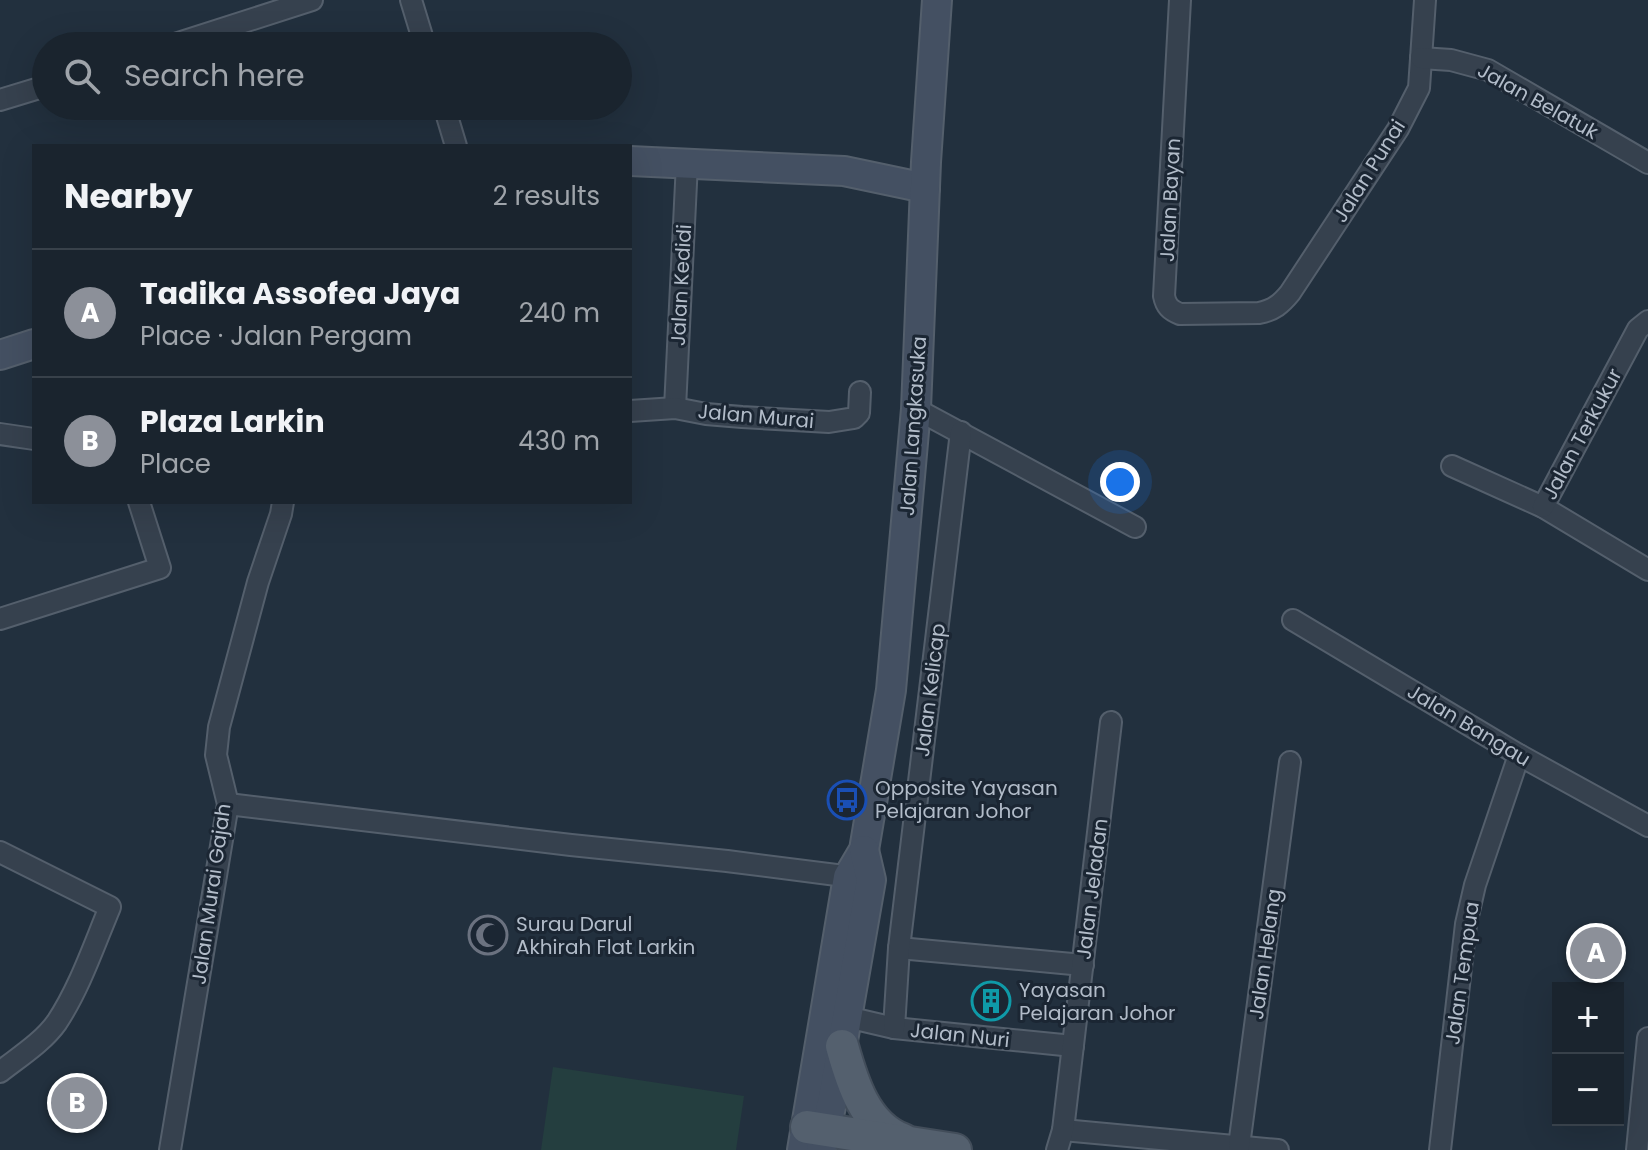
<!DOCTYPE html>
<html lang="en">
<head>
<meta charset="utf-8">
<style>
	body { margin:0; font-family:Poppins,sans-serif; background:#232c36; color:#f1f3f6 }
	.controls { position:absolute; right:24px; bottom:24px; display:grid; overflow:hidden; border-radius:0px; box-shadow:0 8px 32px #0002 }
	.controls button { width:72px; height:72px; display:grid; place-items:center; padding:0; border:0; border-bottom:2px solid #38414a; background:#1a242e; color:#f1f3f6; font:40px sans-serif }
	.you { position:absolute; left:1120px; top:482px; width:28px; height:28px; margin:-20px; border:6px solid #fff; border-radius:50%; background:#1a73e8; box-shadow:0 0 0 12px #1a73e833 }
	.badge { display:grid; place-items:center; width:52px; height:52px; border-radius:50%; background:#8c9099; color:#fff; font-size:26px; font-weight:700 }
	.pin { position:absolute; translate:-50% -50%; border:4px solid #fff; box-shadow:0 2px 8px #0006 }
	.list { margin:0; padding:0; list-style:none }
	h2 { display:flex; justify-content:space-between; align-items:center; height:104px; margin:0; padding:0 32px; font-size:34px }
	h2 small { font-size:26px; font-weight:400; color:#9fa4aa }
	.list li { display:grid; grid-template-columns:52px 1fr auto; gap:24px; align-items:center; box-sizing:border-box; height:128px; padding:0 32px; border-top:2px solid #38414a }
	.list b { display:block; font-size:30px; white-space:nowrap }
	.list p { margin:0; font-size:26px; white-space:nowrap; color:#9fa4aa }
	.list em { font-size:26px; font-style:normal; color:#9fa4aa }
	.icon { flex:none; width:44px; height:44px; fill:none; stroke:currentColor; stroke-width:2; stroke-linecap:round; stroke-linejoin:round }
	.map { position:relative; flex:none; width:1648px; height:1150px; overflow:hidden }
	.search { position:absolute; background:#1a242e; box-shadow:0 8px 32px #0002; left:32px; top:32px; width:600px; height:88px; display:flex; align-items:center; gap:20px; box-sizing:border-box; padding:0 28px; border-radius:44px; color:#9fa4aa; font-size:30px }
	.panel { position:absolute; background:#1a242e; box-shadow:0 8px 32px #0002; left:32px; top:144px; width:600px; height:360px; border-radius:0px }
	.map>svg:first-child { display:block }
	.green { fill:#243e3f }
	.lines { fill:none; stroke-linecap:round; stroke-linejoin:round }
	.street-casing { stroke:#545f6c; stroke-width:24 }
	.secondary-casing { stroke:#545f6c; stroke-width:32 }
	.primary-casing { stroke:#424d5a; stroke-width:36 }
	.street { stroke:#36414e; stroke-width:20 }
	.secondary { stroke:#445062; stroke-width:28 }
	.primary { stroke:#54606e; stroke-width:32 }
	.labels { text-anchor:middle; stroke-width:6; stroke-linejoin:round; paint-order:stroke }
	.street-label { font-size:20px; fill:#b2bcc9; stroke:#1b2633 }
	.poi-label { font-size:20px; fill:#b2bcc9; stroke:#1b2633; text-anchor:start }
</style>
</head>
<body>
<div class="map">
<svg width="1648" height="1150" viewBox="0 0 1648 1150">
	<rect width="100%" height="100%" fill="#22303e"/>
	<polygon class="green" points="553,1067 744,1096 736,1150 541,1150"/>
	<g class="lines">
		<defs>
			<g id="street">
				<polyline points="411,0 425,46"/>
				<path d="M1180,0L1164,296C1166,306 1170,310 1180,314L1259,313C1274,310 1281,304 1290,293L1398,129L1419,88L1425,0"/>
				<polyline points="169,46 312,0"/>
				<polyline points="1421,58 1451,60 1488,70 1648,163"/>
				<polyline points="0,100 46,86"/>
				<polyline points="444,106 456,146"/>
				<polyline points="675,408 687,163"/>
				<polyline points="916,409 1135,527"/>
				<polyline points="630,411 675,408 706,414 742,417 829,422 854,418 859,413 860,392"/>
				<polyline points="0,434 34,439"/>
				<polyline points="1452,466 1543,507 1648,570"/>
				<polyline points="1543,507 1638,329 1648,321"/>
				<polyline points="0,619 160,568 139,502"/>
				<polyline points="1293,620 1519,755 1648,826"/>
				<polyline points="228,804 571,845 727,861 860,878"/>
				<path d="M0,852L110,907C94,945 80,987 57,1022C43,1042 19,1057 0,1072"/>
				<polyline points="899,948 1083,965"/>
				<polyline points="847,1017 894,1028 1073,1046"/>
				<polyline points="894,1028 899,948 961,432"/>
				<polyline points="1063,1130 1278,1150"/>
				<polyline points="1239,1146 1290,762"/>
				<polyline points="170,1150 228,804 216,755 219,727 258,582 281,514 283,502"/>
				<polyline points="1057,1150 1063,1130 1111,722"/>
				<polyline points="1440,1150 1466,924 1475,885 1519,755"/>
				<polyline points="1637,1150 1648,1038"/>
			</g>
			<g id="secondary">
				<polyline points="630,161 844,171 925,188"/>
				<polyline points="0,355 34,344"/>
				<polyline points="802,1150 848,877 864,850 891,690 916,409 926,162 937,0"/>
				<polyline points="821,1150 833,1098 871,880 864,850"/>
			</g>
			<g id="primary">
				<path d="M842,1046C852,1082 865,1126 903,1140"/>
				<polyline points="807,1127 955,1150"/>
			</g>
		</defs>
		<use href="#street" class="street-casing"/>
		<use href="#secondary" class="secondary-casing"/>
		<use href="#primary" class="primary-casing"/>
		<use href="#street" class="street"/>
		<use href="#secondary" class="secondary"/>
		<use href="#primary" class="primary"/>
	</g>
	<defs>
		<symbol id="bus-ring" viewBox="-11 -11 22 22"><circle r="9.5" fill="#1b2633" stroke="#1a4fb4" stroke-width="1.5"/><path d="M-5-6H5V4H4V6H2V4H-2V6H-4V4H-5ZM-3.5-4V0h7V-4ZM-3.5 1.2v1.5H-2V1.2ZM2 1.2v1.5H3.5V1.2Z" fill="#1a4fb4"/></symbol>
		<symbol id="mosque-ring" viewBox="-11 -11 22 22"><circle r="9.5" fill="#1b2633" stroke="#6b7280" stroke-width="1.5"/><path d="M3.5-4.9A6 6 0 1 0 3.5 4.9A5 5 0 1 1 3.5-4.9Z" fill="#6b7280"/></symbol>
		<symbol id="building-ring" viewBox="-11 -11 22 22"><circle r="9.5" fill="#1b2633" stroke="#0f9aa8" stroke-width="1.5"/><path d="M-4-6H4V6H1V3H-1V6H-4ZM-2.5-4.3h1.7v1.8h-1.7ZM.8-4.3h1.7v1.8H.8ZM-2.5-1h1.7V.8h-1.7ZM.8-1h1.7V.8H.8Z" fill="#0f9aa8"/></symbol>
	</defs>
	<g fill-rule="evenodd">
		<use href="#bus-ring" x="825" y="778" width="44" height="44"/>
		<use href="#mosque-ring" x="466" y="913" width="44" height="44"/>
		<use href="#building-ring" x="969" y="979" width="44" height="44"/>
	</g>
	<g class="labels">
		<g class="street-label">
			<text transform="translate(1538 101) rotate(29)" y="7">Jalan Belatuk</text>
			<text transform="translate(1369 171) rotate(-58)" y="7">Jalan Punai</text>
			<text transform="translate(1170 200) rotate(-87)" y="7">Jalan Bayan</text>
			<text transform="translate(681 285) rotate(-87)" y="7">Jalan Kedidi</text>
			<text transform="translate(756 416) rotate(5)" y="7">Jalan Murai</text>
			<text transform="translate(913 426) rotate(-86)" y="7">Jalan Langkasuka</text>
			<text transform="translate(1582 434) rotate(-62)" y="7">Jalan Terkukur</text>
			<text transform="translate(930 690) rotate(-83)" y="7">Jalan Kelicap</text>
			<text transform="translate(1469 725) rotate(31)" y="7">Jalan Bangau</text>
			<text transform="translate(1092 889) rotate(-83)" y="7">Jalan Jeladan</text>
			<text transform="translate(211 894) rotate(-82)" y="7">Jalan Murai Gajah</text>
			<text transform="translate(1265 954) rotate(-82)" y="7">Jalan Helang</text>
			<text transform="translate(1462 973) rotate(-82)" y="7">Jalan Tempua</text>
			<text transform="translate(960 1035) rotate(6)" y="7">Jalan Nuri</text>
		</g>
		<g class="poi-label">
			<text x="875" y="795">Opposite Yayasan<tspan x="875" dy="23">Pelajaran Johor</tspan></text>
			<text x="516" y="931">Surau Darul<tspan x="516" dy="23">Akhirah Flat Larkin</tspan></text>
			<text x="1019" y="997">Yayasan<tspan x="1019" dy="23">Pelajaran Johor</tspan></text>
		</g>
	</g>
</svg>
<div class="controls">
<button>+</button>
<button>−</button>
</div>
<div class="you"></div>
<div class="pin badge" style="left:1596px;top:953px">A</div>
<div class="pin badge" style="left:77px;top:1103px">B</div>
<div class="search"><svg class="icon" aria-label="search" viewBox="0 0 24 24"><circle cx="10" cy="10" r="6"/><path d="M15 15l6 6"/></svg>Search here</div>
<section class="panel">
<h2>Nearby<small>2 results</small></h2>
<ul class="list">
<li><span class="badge">A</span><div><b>Tadika Assofea Jaya</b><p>Place · Jalan Pergam</p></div><em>240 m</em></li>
<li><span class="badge">B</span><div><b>Plaza Larkin</b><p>Place</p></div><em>430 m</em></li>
</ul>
</section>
</div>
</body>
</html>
